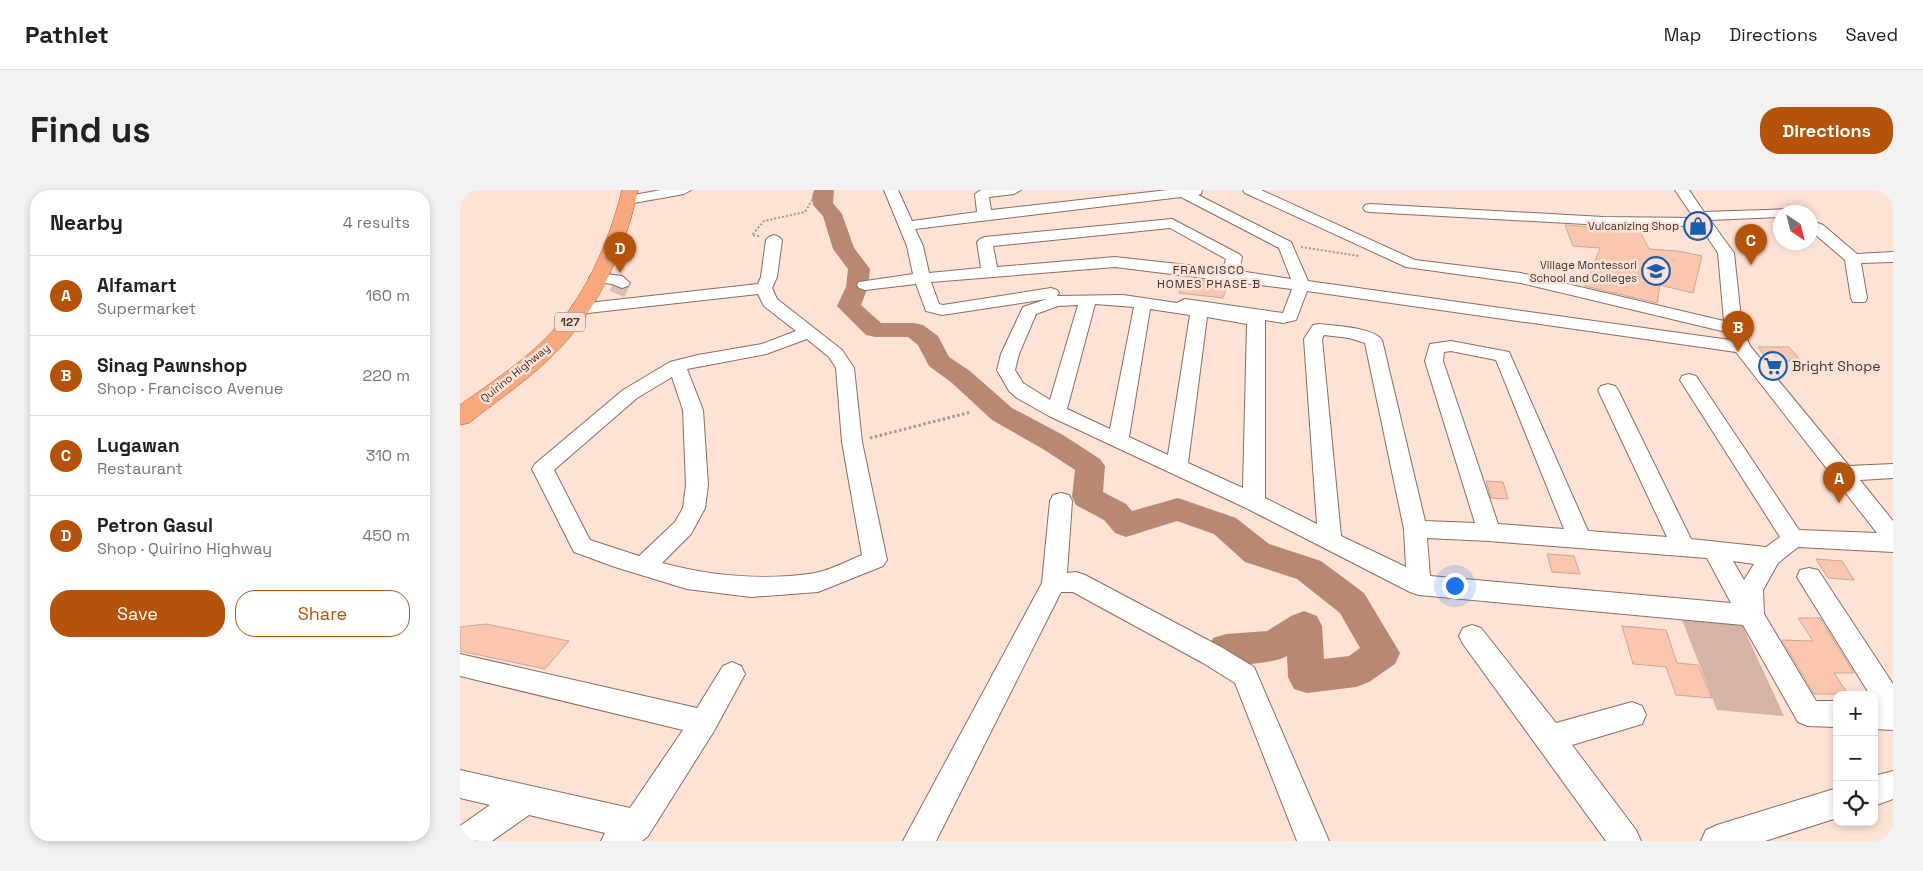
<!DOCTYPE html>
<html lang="en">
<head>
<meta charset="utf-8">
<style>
	body { margin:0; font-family:"Space Grotesk",sans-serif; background:#f2f2f2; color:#202124 }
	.controls { position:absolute; right:15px; bottom:15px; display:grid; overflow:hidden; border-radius:10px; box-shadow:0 2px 8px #0003 }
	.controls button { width:45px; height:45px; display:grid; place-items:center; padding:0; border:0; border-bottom:1px solid #e0e0e0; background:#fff; color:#202124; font:25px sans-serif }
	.compass { position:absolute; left:1313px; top:15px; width:45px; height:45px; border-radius:50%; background:#fff; box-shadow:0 2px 8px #0003; rotate:145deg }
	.you { position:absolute; left:994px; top:395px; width:18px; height:18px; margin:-12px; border:4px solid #fff; border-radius:50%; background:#1a73e8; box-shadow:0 0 0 8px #1a73e833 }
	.badge { display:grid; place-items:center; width:32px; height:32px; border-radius:50%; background:#b45309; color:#fff; font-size:16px; font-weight:700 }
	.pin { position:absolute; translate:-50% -41px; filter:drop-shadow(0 1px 2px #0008) }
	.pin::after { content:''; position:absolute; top:26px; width:18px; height:15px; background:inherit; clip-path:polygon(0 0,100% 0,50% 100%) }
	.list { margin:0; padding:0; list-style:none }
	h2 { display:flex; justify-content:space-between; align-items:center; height:65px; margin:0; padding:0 20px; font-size:21px }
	h2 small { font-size:16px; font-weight:400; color:#757577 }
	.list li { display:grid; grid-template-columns:32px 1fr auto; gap:15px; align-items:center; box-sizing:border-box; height:80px; padding:0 20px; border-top:1px solid #e0e0e0 }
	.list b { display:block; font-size:19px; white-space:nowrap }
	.list p { margin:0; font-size:16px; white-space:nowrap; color:#757577 }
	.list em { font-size:16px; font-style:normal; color:#757577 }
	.actions { display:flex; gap:10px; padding:15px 20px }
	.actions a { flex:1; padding:11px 0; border:1px solid #b45309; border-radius:20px; text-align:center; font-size:18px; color:#b45309 }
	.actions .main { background:#b45309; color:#fff }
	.icon { flex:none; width:28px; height:28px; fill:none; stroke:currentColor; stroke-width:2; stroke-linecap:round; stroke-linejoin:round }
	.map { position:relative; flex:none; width:1433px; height:651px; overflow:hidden; border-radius:20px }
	header { display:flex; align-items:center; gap:30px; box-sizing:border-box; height:70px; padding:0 25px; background:#fff; border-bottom:1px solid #e0e0e0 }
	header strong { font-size:24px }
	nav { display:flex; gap:28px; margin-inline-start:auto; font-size:18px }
	.intro { display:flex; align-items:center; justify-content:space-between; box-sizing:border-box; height:120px; padding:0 30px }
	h1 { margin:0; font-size:35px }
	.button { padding:12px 22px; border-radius:20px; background:#b45309; color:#fff; font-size:18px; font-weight:700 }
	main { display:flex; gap:30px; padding:0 30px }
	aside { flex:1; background:#fff; border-radius:20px; box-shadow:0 2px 8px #0003 }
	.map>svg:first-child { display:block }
	.green { fill:#d5b4a5 }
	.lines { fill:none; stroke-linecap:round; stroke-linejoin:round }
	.river { fill:#b98872; fill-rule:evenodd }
	.building { fill:#fac6ae; stroke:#c9a799 }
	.minor-tunnel { stroke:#d9bfb4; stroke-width:16; stroke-dasharray:16 8; stroke-linecap:butt }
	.minor-casing { stroke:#8c6d5f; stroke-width:2 }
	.major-casing { stroke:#b55b29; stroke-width:1 }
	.path-far1 { stroke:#ac968c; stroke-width:2; stroke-dasharray:2 2; stroke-linecap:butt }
	.path { stroke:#ac968c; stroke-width:3; stroke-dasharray:2.5 2.5; stroke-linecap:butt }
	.minor { fill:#fff; fill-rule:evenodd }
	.major { fill:#f7a97d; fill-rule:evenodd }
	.labels { text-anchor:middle; stroke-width:5; stroke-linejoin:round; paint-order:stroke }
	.far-poi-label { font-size:11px; fill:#43352f; stroke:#fee2d5; text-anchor:end }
	.far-street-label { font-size:11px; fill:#43352f; stroke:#fee2d5 }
	.far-neighbourhood-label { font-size:12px; letter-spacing:1px; fill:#43352f; stroke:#fee2d5 }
	.shield { fill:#fee2d5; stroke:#7b6961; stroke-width:1 }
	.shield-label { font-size:12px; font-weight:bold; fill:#43352f }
	.poi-label { font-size:14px; fill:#43352f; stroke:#fee2d5; text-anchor:start }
</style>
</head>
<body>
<header>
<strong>Pathlet</strong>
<nav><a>Map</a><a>Directions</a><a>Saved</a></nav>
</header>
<div class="intro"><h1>Find us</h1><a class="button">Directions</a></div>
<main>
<aside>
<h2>Nearby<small>4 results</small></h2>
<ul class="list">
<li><span class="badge">A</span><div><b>Alfamart</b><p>Supermarket</p></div><em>160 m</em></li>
<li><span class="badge">B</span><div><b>Sinag Pawnshop</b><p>Shop · Francisco Avenue</p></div><em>220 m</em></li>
<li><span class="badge">C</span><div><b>Lugawan</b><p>Restaurant</p></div><em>310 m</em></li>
<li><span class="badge">D</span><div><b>Petron Gasul</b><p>Shop · Quirino Highway</p></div><em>450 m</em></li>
</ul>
<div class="actions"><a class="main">Save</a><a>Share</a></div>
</aside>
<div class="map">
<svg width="1433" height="651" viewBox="0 0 1433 651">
	<rect width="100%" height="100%" fill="#fee2d5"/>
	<polygon class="green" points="1222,430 1282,435 1324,526 1257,520"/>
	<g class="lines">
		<path class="river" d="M354,0H374L373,13L382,24L394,58L410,79L408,97L401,115L421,133H454L463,135L478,146L489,167L510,181L552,218L603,245L640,269L645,276L643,302L666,314L672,321L718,308L776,328L809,354L861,371L904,403L940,463L935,474L909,492L896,497L847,503L834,499L828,487L827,466C809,475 773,477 753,470L748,459L753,448L766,444L807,441L831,426L844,421L857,426L862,436L864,469L889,466L900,458L880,423L837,389L785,372L754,344L717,331L666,347L655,343L644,330L616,315L612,307L615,280L583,259L532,230L492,193L469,176L458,155L448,147H415L406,145L377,116L386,97L388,79L373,59L363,26L353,15L352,7Z"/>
	</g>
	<g class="building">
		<polygon points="1105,35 1180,41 1189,59 1218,61 1242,66 1233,103 1200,95 1197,113 1125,96 1140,58 1113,56"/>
		<polygon points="726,88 768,93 763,108 719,103"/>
		<polygon points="1298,157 1329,157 1341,171 1309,171"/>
		<polygon points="1026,291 1043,292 1048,309 1031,308"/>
		<polygon points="1087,364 1114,366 1120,384 1092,382"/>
		<polygon points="1356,369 1382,371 1394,390 1368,388"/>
		<polygon points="1338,428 1360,428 1394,483 1374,483 1388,504 1354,504 1322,450 1353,451"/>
		<polygon points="26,434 109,451 85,479 0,461 0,437"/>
		<polygon points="1162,436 1206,440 1217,473 1238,475 1252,508 1216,505 1206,477 1173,474"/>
	</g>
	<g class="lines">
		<polyline class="minor-tunnel" points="157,104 162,93"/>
		<defs>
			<g id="minor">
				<polygon points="201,0 231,0 224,4 168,14 161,10 163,7"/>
				<path d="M424,0H438L452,31L517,22L515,4L521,0H561L554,4L529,7L531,20L708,0H742L741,4L738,5L831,52L848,91L1270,150L1266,142L1061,93L946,77L785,3L783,0H801L955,70L1061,83L1264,131L1258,63L1240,36L1143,35L910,22L905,21L903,18L905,15L910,14L1143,27L1234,28L1215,0H1229L1244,22L1334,19L1336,22H1320V27L1250,30L1274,63L1282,138L1290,156L1389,276L1433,274V288L1400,290L1433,331V362L1338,357L1318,373L1303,400L1304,424L1356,511H1377V537L1348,536L1338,532L1283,435L959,405L950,402L786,318L589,226L557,208L549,201L537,180L541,164L563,117L587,109L482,125L466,121L456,94L405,100L399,98L397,95L399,92L453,84L447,56ZM721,7L819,58L831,89L779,81L782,67L779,64L712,29L525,47L520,49L517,52L521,78L469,83L463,56L455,39ZM710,38L766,69L763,79L655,67L537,77L533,56ZM655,77L832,99L823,123L725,109L717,113L663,105L597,106L599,103L597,100L591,98L483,115L479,114L471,92ZM847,101L1276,162L1417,343L1339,340L1236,186L1229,184L1222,186L1220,190L1320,347L1306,357L1231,349L1158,200L1155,196L1148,194L1141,196L1138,200L1207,347L1128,341L1049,162L991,151L970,154L965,171L1015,333L965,331L922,150C913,137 874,136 859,134L853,135L844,149L857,334L805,308V130L823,133L836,130ZM635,114L674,117L650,239L607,219ZM618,115L590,210L563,193L555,180L559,164L576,124L598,116ZM690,119L730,125L708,265L669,247ZM747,127L787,134L783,298L728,273ZM864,145L889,148L905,153L944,339L946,377L881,346L862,149ZM991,161L1036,170L1104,339L1038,334L983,171L984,162ZM967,348L1029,351L1247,368L1271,413L970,386ZM1273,371L1294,374L1284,390Z"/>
				<polygon points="1350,30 1363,35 1397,64 1433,62 1433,72 1401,73 1407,108 1405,112 1393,112 1391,108 1385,70 1350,40"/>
				<path d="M314,45L319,47L322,50L317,87L312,98L317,109L382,160L394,178L402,252L427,370L423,376L358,402L291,407L227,399L155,377L114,362L72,279L75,274L163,200L210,172L238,165L302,154L336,141L304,116L298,104L119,124L113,123L111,119L113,115L119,114L298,94L301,87L306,50L309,47ZM347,149L369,167L376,178L382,252L402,365C387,371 371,380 355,383C305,391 251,386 202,373L231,344L245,318L248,295L243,220L227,179L306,164ZM212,187L223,220L226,295L223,318L215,332L179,366L130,350L94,280L177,208Z"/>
				<polygon points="137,83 162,86 170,93 168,96 162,98 152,94 131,91 129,88 131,85"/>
				<polygon points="601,303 609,305 612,311 607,383 616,382 625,385 761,457 794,477 869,651 837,651 775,493 743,473 613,402 601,402 476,651 443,651 582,393 590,311 593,305"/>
				<polygon points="1349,378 1358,380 1433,494 1433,540 1414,539 1414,505 1410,505 1337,387 1340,380"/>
				<polygon points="1012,435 1021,438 1096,533 1172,512 1182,516 1186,525 1182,534 1112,555 1176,640 1181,651 1146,651 1003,454 999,446 1003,438"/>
				<polygon points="0,464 237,518 263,476 272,472 281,476 285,484 254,541 188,646 182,651 141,651 145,643 69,625 32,651 0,651 0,636 30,615 0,608 0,580 170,618 223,540 0,486"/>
				<polygon points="1433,581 1433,609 1414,616 1414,586"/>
				<polygon points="1377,598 1377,628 1305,651 1241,651 1246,640 1257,635"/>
			</g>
			<path id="major" d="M162,0H178C166,56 140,116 100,158C73,187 39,209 9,233L0,235V215C29,194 60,174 85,149C124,110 149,53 162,0Z"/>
		</defs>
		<use href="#minor" class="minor-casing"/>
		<use href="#major" class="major-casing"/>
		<g class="path-far1">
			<polyline points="299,46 292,45 304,31 345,22 358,0"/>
			<polyline points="841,57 899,66"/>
		</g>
		<polyline class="path" points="410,248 511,222"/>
		<use href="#minor" class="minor"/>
		<use href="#major" class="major"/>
	</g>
	<defs>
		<symbol id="shop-ring" viewBox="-11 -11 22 22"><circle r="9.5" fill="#fee2d5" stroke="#1a5eaf" stroke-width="1.5"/><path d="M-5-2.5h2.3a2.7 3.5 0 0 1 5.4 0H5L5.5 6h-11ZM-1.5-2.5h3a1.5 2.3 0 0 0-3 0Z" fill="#1a5eaf"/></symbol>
		<symbol id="school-ring" viewBox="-11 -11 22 22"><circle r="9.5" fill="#fee2d5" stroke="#1a5eaf" stroke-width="1.5"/><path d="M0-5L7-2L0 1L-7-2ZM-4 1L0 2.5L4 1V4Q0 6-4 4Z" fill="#1a5eaf"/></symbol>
		<symbol id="supermarket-ring" viewBox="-11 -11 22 22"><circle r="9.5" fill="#fee2d5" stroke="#1a5eaf" stroke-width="1.5"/><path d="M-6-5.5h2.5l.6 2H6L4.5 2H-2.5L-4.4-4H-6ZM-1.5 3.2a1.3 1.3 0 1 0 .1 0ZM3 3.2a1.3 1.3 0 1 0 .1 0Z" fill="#1a5eaf"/></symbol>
	</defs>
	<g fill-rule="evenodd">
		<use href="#shop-ring" x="1222" y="20" width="32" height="32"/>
		<use href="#school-ring" x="1180" y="65" width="32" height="32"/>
		<use href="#supermarket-ring" x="1297" y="160" width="32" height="32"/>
	</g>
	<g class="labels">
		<g class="far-poi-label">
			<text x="1219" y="40">Vulcanizing Shop</text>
			<text x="1177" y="79">Village Montessori<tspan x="1177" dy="13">School and Colleges</tspan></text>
		</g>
		<g class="far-street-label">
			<text transform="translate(55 183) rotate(-39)" y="4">Quirino Highway</text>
		</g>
		<g class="far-neighbourhood-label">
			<text x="749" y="84">FRANCISCO<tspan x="749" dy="14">HOMES PHASE B</tspan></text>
		</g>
		<rect class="shield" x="95" y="122.5" width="30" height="19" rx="4"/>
		<g class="shield-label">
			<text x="110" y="136">127</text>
		</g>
		<g class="poi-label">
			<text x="1332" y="181">Bright Shope</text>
		</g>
	</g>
</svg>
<div class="controls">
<button>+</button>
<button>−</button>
<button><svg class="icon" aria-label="locate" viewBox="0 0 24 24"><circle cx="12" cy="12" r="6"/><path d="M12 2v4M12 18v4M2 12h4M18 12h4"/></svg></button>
</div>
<svg class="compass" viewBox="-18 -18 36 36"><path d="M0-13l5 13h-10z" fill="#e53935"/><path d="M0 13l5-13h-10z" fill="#757577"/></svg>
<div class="you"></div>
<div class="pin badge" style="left:1379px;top:313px">A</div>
<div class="pin badge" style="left:1278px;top:162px">B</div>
<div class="pin badge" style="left:1291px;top:75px">C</div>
<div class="pin badge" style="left:160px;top:83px">D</div>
</div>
</main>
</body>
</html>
